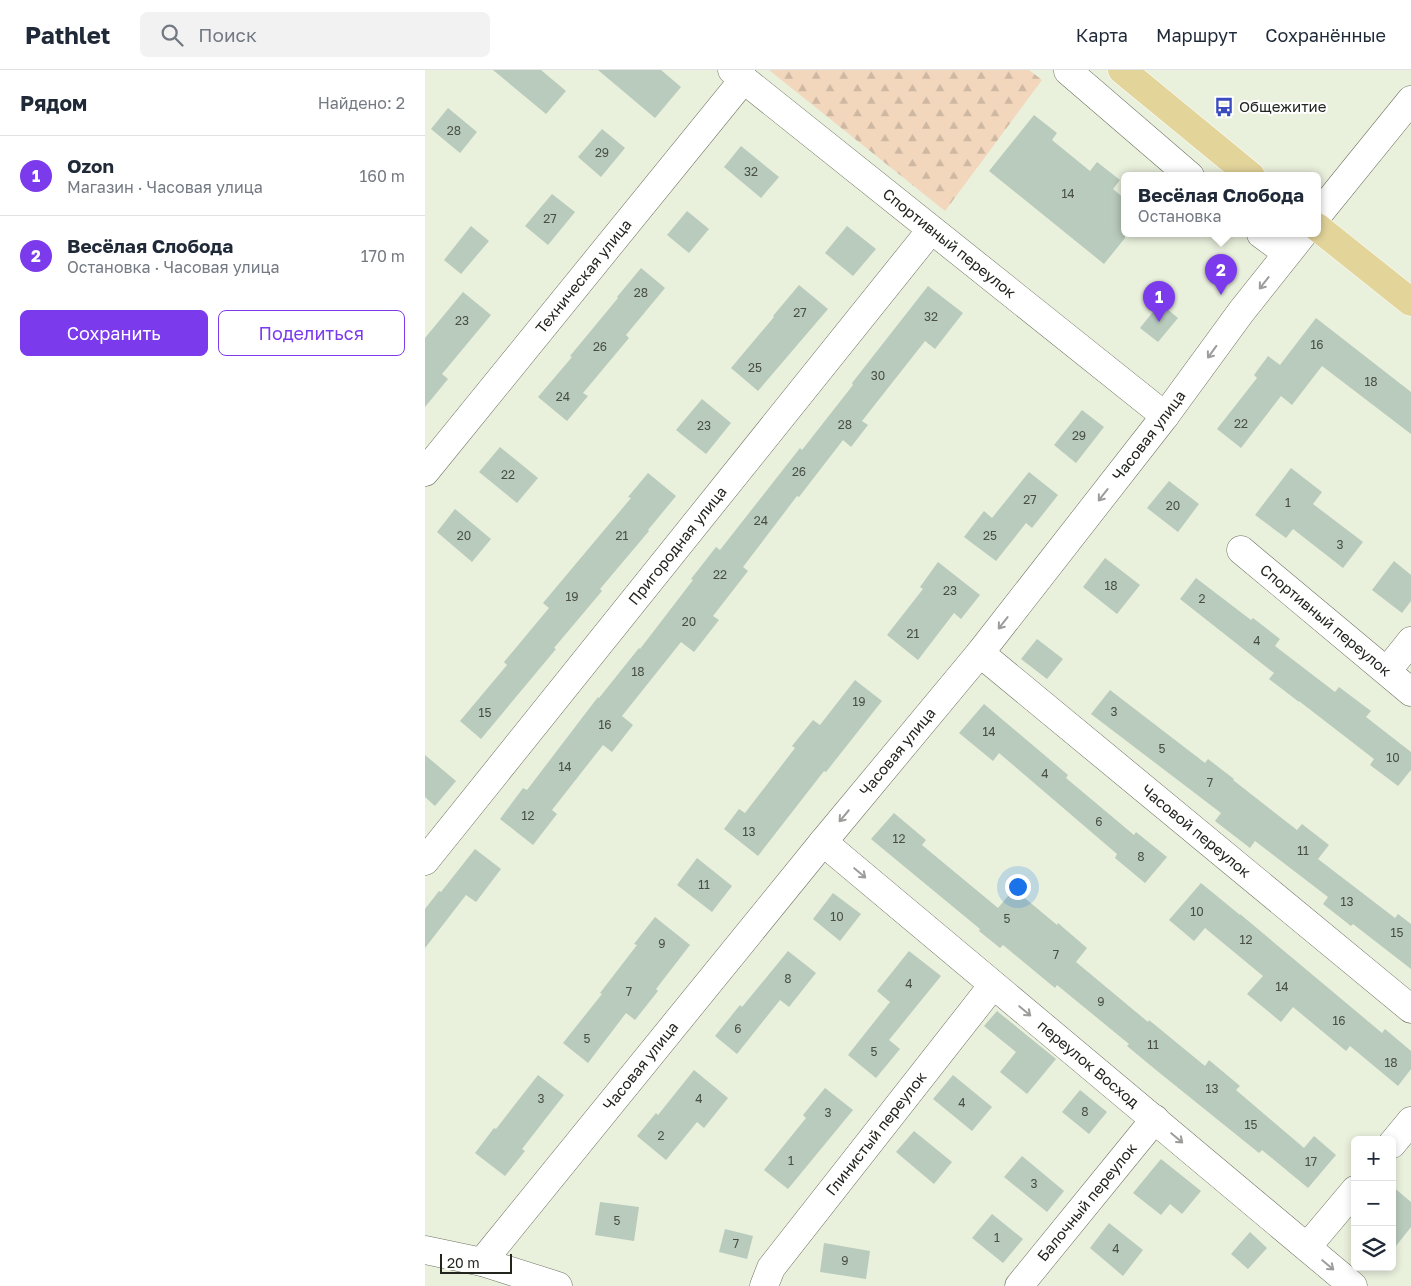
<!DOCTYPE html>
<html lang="ru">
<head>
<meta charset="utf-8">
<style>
	body { margin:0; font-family:"Golos Text",sans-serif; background:#f2f2f3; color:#1f2937 }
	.controls { position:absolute; right:15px; bottom:15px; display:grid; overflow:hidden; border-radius:8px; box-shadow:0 2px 8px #0003 }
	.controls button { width:45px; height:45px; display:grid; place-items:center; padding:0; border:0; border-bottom:1px solid #e0e1e3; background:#fff; color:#1f2937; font:25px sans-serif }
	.scale { position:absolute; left:15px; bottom:12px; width:72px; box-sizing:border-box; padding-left:5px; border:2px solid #22251e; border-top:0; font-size:14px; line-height:18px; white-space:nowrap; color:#22251e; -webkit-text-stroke:4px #fff; paint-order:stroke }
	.you { position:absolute; left:592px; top:816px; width:18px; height:18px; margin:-12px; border:4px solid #fff; border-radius:50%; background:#1a73e8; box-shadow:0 0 0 8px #1a73e833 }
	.badge { display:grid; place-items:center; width:32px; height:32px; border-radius:50%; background:#7c3aed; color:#fff; font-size:16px; font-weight:700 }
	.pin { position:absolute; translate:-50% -41px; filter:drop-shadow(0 1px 2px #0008) }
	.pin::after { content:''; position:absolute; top:26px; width:18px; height:15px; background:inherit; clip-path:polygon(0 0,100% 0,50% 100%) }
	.popup { position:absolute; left:696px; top:102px; width:200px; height:65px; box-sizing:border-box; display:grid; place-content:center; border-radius:8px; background:#fff; filter:drop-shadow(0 1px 4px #0005); font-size:16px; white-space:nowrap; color:#747a83 }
	.popup b { font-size:19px; color:#1f2937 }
	.popup::after { content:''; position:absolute; left:50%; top:100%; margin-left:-10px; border:10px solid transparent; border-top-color:#fff }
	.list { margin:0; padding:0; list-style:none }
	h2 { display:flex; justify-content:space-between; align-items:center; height:65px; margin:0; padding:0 20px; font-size:21px }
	h2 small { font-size:16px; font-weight:400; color:#747a83 }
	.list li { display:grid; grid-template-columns:32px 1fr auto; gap:15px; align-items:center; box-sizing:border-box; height:80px; padding:0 20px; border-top:1px solid #e0e1e3 }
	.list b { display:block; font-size:19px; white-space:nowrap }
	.list p { margin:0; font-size:16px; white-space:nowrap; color:#747a83 }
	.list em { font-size:16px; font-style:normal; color:#747a83 }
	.actions { display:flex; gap:10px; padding:15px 20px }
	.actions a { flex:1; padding:11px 0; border:1px solid #7c3aed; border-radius:8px; text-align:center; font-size:18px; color:#7c3aed }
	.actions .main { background:#7c3aed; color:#fff }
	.icon { flex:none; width:28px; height:28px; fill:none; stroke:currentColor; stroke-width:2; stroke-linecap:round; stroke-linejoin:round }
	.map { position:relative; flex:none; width:986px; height:1216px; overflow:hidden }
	header { display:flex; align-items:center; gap:30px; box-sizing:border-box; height:70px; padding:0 25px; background:#fff; border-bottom:1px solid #e0e1e3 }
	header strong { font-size:24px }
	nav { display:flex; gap:28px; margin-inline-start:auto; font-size:18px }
	.search { width:350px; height:45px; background:#f2f2f3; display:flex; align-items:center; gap:12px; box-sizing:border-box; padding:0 18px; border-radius:8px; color:#747a83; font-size:19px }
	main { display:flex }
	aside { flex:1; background:#fff }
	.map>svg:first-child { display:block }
	.forest { fill:url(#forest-firs) }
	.building { fill:#b9cbbd }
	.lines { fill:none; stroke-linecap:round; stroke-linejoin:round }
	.minor-casing { stroke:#6d7462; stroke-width:29 }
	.major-casing { stroke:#fff; stroke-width:29 }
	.minor { stroke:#fff; stroke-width:28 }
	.major { stroke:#e3d49a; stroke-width:28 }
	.oneway { stroke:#9c9d9a }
	.labels { text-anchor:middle; stroke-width:4; stroke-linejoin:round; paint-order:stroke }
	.number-label { font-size:12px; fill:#484e46 }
	.poi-label { font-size:15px; fill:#22251e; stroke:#fff; text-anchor:start }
	.street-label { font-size:15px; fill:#22251e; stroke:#fff }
</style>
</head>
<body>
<header>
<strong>Pathlet</strong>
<div class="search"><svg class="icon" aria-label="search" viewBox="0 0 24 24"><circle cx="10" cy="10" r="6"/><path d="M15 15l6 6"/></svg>Поиск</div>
<nav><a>Карта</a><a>Маршрут</a><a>Сохранённые</a></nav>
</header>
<main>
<aside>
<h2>Рядом<small>Найдено: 2</small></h2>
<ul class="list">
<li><span class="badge">1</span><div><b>Ozon</b><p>Магазин · Часовая улица</p></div><em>160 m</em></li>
<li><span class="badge">2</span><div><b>Весёлая Слобода</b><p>Остановка · Часовая улица</p></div><em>170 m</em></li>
</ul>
<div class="actions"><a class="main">Сохранить</a><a>Поделиться</a></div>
</aside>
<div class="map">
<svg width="986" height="1216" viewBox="0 0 986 1216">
	<defs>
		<pattern id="forest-firs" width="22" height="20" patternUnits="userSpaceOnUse" patternTransform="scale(1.25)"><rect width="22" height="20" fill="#f2d7bd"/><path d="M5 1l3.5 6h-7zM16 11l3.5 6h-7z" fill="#cfb8a2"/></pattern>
	</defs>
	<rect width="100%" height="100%" fill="#e9f0dc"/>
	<polygon class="forest" points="344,0 604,0 617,10 520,141"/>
	<g class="building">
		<polygon points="68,0 116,0 141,21 121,44"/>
		<polygon points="173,0 236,0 256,17 230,48"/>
		<polygon points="23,38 52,62 35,83 6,59"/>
		<polygon points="609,45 632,63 627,70 665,101 672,92 695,110 688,119 700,129 700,168 679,194 564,101"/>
		<polygon points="177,59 200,78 176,107 153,87"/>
		<polygon points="316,76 354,107 336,128 299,97"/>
		<polygon points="127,124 150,142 123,175 100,156"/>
		<polygon points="262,141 284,159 264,183 242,165"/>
		<polygon points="46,156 64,171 36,204 19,190"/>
		<polygon points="422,156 451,179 428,206 400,183"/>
		<polygon points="216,198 240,218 201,265 204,268 158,323 163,326 142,351 113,327 147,287 145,286 193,228 192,227"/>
		<polygon points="374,215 403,239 333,321 306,298 349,247 348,246"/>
		<polygon points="503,216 538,243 510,279 500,271 437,351 443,355 426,377 418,370 374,427 372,426 318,497 323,501 288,546 294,550 269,582 256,572 197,646 208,655 187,682 178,675 127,740 132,744 108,775 75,749 98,718 102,720 173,627 174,628 214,578 215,579 268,510 266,509 291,477 295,480 375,378 377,380 428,315 427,313"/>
		<polygon points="38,222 66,245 17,304 23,309 0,337 0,268"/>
		<polygon points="735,233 753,248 733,272 715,258"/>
		<polygon points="891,248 986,322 986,364 897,296 867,335 856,326 816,378 792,359 832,308 829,305 843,286 855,295"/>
		<polygon points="277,329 306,353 281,384 251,360"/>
		<polygon points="657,340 679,357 651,393 629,375"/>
		<polygon points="75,377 113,408 92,433 54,402"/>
		<polygon points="866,398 897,422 888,434 938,472 918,498 868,459 861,468 830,445"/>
		<polygon points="604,402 633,425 607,458 601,453 571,491 539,467 559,441 567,448"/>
		<polygon points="223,403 251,426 223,460 224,461 175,519 177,521 129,578 131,579 56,669 35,651 82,595 79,592 124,538 118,533 206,428 203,427"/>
		<polygon points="744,411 774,434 753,462 722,438"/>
		<polygon points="30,439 66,469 47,492 12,462"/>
		<polygon points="680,488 715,515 692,544 658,517"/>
		<polygon points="969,491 986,505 986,531 977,543 947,520"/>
		<polygon points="513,492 555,525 536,549 529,543 493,590 462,565 498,519 495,517"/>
		<polygon points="771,508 826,550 828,548 855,569 850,576 910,622 914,617 946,641 941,647 986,682 986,700 973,716 945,695 949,689 874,631 874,632 844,609 849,603 755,529"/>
		<polygon points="612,569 638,589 622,609 596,589"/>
		<polygon points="430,610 457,631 401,702 399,701 333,786 299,759 314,739 320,743 370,678 367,676 388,650 395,655"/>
		<polygon points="685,620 780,693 783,689 809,709 808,710 872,760 877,754 904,775 893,789 970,848 973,844 986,854 986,899 928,854 926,856 898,834 903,827 830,771 825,778 790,751 796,743 666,644"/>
		<polygon points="559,634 643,705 641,708 709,765 711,762 742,787 720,813 690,788 692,784 574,683 568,691 534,663"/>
		<polygon points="0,685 31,711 10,736 0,727"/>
		<polygon points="469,743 501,770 497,775 573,838 589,819 632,855 633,853 662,878 651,892 723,952 724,950 780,996 784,990 815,1016 811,1020 879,1078 889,1066 911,1085 883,1118 837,1080 834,1083 731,1000 702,976 704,974 632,915 630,918 578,875 575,878 554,861 555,859 446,769"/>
		<polygon points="50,779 76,799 51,832 41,825 0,878 0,839 14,821 16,822"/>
		<polygon points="272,788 307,816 287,842 252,815"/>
		<polygon points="776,813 815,845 815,844 957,963 960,959 986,981 986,999 973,1016 925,976 921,981 868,937 856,952 822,924 838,906 780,858 769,871 744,850"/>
		<polygon points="408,823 436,844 415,871 388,849"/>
		<polygon points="230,847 265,875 231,919 233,921 210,950 201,943 163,993 138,973 177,924 175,923 212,875 209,874"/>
		<polygon points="363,881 391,903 364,937 355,930 312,984 290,966 315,935 317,937"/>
		<polygon points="484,881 516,906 464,970 475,979 451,1008 423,985 465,932 452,921"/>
		<polygon points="572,941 631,989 602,1024 575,1002 591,982 559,956"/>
		<polygon points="269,1000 303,1028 279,1058 272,1052 241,1090 212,1066 231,1043 233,1045"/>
		<polygon points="113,1005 139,1025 97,1079 100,1081 80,1106 50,1083 69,1058 71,1059"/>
		<polygon points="528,1005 567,1037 547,1061 508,1029"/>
		<polygon points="400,1018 428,1040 363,1119 339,1100 381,1048 378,1045"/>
		<polygon points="655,1020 682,1042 664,1064 637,1042"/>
		<polygon points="489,1061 527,1092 509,1114 471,1082"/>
		<polygon points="597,1086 639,1121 622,1142 579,1107"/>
		<polygon points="736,1089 776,1121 757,1144 745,1134 736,1145 708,1123"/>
		<polygon points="967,1116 986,1132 986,1157 967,1181"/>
		<polygon points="175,1132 214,1137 209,1171 170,1165"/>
		<polygon points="567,1144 598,1169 578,1193 547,1168"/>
		<polygon points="684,1153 718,1180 698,1206 665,1178"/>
		<polygon points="300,1159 328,1166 322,1189 294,1182"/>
		<polygon points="825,1162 842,1178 823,1199 806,1184"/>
		<polygon points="399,1173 445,1181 441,1209 395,1202"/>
	</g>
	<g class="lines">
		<defs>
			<g id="minor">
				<path id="s1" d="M307,0L740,346"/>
				<polyline points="643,1 765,106"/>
				<polyline points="892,146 986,30"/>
				<polyline points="836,164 862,183"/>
				<path id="s2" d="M0,402L319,9"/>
				<path id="s3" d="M816,480L986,622"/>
				<path id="s4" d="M555,583L986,939"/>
				<polyline points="962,601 986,571"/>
				<path id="s5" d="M398,772L928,1216"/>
				<path id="s6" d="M0,791L506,160"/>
				<polyline points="967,1074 986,1051"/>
				<polyline points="882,1177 930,1120"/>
				<polyline points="0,1180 57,1192 133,1216"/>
				<path id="s7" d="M57,1192L398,772L555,583L740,346L816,242L878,164"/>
				<path id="s8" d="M339,1216L346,1198L568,915"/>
				<path id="s9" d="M594,1216L730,1049"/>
			</g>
			<g id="major">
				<polyline points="697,0 826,106"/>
				<polyline points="892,157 986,232"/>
			</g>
		</defs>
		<use href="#minor" class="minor-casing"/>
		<use href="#major" class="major-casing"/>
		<use href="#minor" class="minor"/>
		<use href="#major" class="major"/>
	</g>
	<defs><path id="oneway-shaft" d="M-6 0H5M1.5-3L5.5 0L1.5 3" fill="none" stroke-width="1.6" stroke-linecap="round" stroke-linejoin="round" transform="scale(1.25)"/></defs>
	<g class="oneway">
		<use href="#oneway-shaft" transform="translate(839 213) rotate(128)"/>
		<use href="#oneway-shaft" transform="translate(787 282) rotate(126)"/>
		<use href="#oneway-shaft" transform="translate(678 425) rotate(128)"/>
		<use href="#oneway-shaft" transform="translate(578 553) rotate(128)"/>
		<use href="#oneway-shaft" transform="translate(419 746) rotate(130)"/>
		<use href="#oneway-shaft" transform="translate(435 803) rotate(40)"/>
		<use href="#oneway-shaft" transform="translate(600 941) rotate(40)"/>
		<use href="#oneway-shaft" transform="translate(752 1068) rotate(40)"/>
		<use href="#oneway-shaft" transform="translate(903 1195) rotate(40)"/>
	</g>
	<defs>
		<symbol id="bus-bare" viewBox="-9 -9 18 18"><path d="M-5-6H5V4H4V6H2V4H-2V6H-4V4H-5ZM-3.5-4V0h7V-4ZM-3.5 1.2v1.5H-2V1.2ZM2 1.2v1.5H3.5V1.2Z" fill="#394bbe" stroke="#fff" stroke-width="2.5" paint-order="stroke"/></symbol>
	</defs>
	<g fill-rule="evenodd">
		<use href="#bus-bare" x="785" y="23" width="28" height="28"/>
	</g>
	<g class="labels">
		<g class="number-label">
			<text x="29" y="65">28</text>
			<text x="177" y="87">29</text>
			<text x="326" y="106">32</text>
			<text x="643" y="128">14</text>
			<text x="125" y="153">27</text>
			<text x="216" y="227">28</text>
			<text x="375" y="247">27</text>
			<text x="506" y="251">32</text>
			<text x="37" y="255">23</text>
			<text x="892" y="279">16</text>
			<text x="175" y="281">26</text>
			<text x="330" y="302">25</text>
			<text x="453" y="310">30</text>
			<text x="946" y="316">18</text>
			<text x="138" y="331">24</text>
			<text x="816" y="358">22</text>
			<text x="420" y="359">28</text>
			<text x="279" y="360">23</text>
			<text x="654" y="370">29</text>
			<text x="374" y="406">26</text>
			<text x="83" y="409">22</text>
			<text x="605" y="434">27</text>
			<text x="863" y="437">1</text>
			<text x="748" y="440">20</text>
			<text x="336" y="455">24</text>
			<text x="39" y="470">20</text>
			<text x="197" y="470">21</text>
			<text x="565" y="470">25</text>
			<text x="915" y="479">3</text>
			<text x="295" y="509">22</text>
			<text x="686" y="520">18</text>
			<text x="525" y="525">23</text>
			<text x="147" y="531">19</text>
			<text x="777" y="533">2</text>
			<text x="264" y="556">20</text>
			<text x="488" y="568">21</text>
			<text x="832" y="575">4</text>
			<text x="213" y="606">18</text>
			<text x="434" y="636">19</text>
			<text x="689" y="646">3</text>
			<text x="60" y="647">15</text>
			<text x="180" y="659">16</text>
			<text x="564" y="666">14</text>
			<text x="737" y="683">5</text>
			<text x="968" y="692">10</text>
			<text x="140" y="701">14</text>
			<text x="620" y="708">4</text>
			<text x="785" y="717">7</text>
			<text x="103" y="750">12</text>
			<text x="674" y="756">6</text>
			<text x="324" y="766">13</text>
			<text x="474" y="773">12</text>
			<text x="878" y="785">11</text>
			<text x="716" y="791">8</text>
			<text x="279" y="819">11</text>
			<text x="922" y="836">13</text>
			<text x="772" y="846">10</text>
			<text x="412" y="851">10</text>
			<text x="582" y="853">5</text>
			<text x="972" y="867">15</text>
			<text x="821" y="874">12</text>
			<text x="237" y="878">9</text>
			<text x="631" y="889">7</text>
			<text x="363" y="913">8</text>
			<text x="484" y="918">4</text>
			<text x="857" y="921">14</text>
			<text x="204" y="926">7</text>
			<text x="676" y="936">9</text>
			<text x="914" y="955">16</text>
			<text x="313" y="963">6</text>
			<text x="162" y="973">5</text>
			<text x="728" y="979">11</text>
			<text x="449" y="986">5</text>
			<text x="966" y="997">18</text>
			<text x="787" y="1023">13</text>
			<text x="116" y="1033">3</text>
			<text x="274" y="1033">4</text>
			<text x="537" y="1037">4</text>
			<text x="660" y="1046">8</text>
			<text x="403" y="1047">3</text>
			<text x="826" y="1059">15</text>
			<text x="236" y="1070">2</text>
			<text x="366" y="1095">1</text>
			<text x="886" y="1096">17</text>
			<text x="609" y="1118">3</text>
			<text x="192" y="1155">5</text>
			<text x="572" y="1172">1</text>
			<text x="311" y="1178">7</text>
			<text x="691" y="1183">4</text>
			<text x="420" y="1195">9</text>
		</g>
		<g class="poi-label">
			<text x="814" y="42">Общежитие</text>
		</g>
		<g class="street-label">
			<text dy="5" stroke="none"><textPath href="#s1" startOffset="278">Спортивный переулок</textPath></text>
			<text dy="5" stroke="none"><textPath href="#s2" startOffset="252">Техническая улица</textPath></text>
			<text dy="5" stroke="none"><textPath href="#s7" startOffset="1062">Часовая улица</textPath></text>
			<text dy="5" stroke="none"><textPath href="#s6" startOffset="404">Пригородная улица</textPath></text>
			<text dy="5" stroke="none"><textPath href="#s3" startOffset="110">Спортивный переулок</textPath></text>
			<text dy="5" stroke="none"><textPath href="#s7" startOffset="658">Часовая улица</textPath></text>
			<text dy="5" stroke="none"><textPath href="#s4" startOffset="280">Часовой переулок</textPath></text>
			<text dy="5" stroke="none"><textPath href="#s5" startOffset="346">переулок Восход</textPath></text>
			<text dy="5" stroke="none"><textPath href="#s7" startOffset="252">Часовая улица</textPath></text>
			<text dy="5" stroke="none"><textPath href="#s8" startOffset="190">Глинистый переулок</textPath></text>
			<text dy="5" stroke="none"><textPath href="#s9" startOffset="108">Балочный переулок</textPath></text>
		</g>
	</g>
</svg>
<div class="controls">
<button>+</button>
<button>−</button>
<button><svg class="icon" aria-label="layers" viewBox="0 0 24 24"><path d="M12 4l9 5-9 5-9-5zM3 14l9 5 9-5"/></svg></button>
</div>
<div class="scale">20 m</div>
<div class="you"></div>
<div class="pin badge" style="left:734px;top:252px">1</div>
<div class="pin badge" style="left:796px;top:225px">2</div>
<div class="popup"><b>Весёлая Слобода</b>Остановка</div>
</div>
</main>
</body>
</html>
